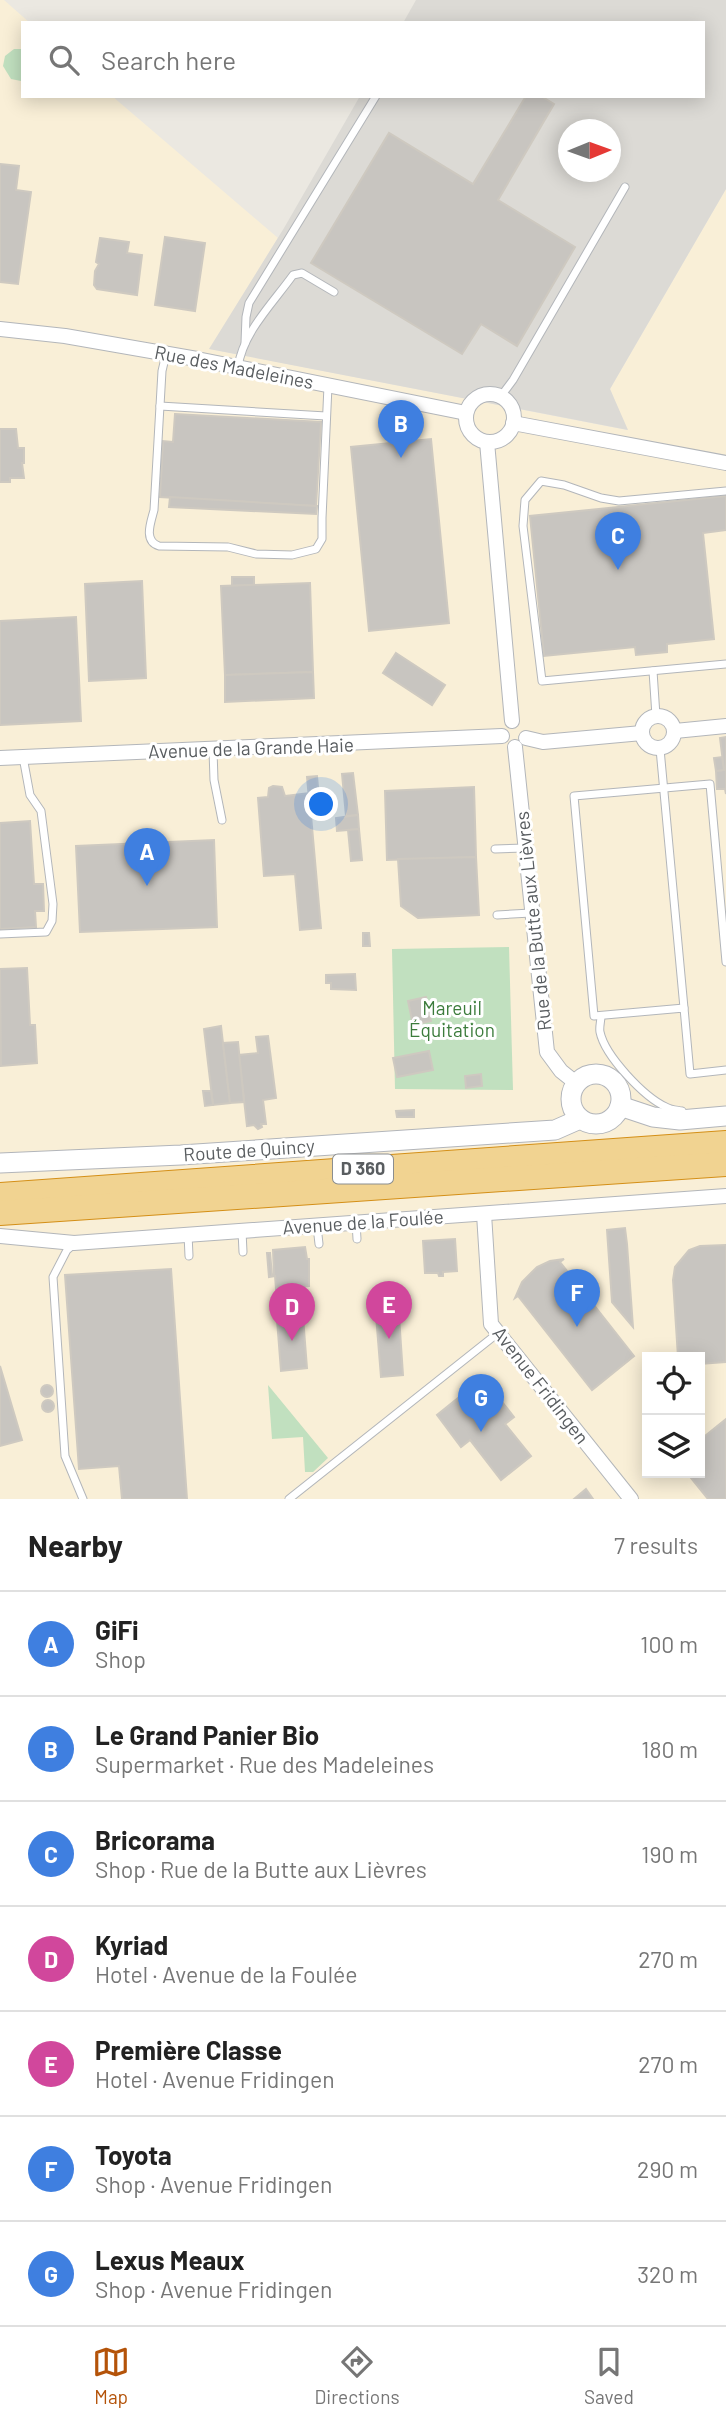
<!DOCTYPE html>
<html lang="en">
<head>
<meta charset="utf-8">
<style>
	body { margin:0; font-family:Barlow,sans-serif; background:#f2f2f2; color:#222 }
	.controls { position:absolute; right:21px; bottom:21px; display:grid; overflow:hidden; border-radius:0px; box-shadow:0 4px 18px #0003 }
	.controls button { width:63px; height:63px; display:grid; place-items:center; padding:0; border:0; border-bottom:2px solid #e0e0e0; background:#fff; color:#222; font:35px sans-serif }
	.compass { position:absolute; left:558px; top:119px; width:63px; height:63px; border-radius:50%; background:#fff; box-shadow:0 4px 18px #0003; rotate:89deg }
	.you { position:absolute; left:322px; top:805px; width:24px; height:24px; margin:-18px; border:5px solid #fff; border-radius:50%; background:#1a73e8; box-shadow:0 0 0 10px #1a73e833 }
	.badge { display:grid; place-items:center; width:46px; height:46px; border-radius:50%; background:#b45309; color:#fff; font-size:23px; font-weight:700 }
	.pin { position:absolute; translate:-50% -58px; filter:drop-shadow(0 2px 4px #0008) }
	.pin::after { content:''; position:absolute; top:37px; width:24px; height:21px; background:inherit; clip-path:polygon(0 0,100% 0,50% 100%) }
	.list { margin:0; padding:0; list-style:none }
	h2 { display:flex; justify-content:space-between; align-items:center; height:91px; margin:0; padding:0 28px; font-size:30px }
	h2 small { font-size:23px; font-weight:400; color:#767676 }
	.list li { display:grid; grid-template-columns:46px 1fr auto; gap:21px; align-items:center; box-sizing:border-box; height:105px; padding:0 28px; border-top:2px solid #e0e0e0 }
	.list b { display:block; font-size:26px; white-space:nowrap }
	.list p { margin:0; font-size:23px; white-space:nowrap; color:#767676 }
	.list em { font-size:23px; font-style:normal; color:#767676 }
	.icon { flex:none; width:38px; height:38px; fill:none; stroke:currentColor; stroke-width:2; stroke-linecap:round; stroke-linejoin:round }
	.map { position:relative; flex:none; width:726px; height:1499px; overflow:hidden }
	.search { position:absolute; background:#fff; box-shadow:0 4px 18px #0003; left:21px; right:21px; top:21px; height:77px; display:flex; align-items:center; gap:18px; box-sizing:border-box; padding:0 24px; border-radius:0px; color:#767676; font-size:26px }
	.sheet { height:826px; background:#fff }
	nav { display:flex; justify-content:space-around; align-items:center; box-sizing:border-box; height:98px; border-top:2px solid #e0e0e0; background:#fff; font-size:19px; color:#767676 }
	nav a { display:grid; justify-items:center; gap:4px }
	nav .on { color:#b45309 }
	.map>svg:first-child { display:block }
	.commercial { fill:#f9efd7; fill-rule:evenodd }
	.industrial { fill:#dcdad5; fill-rule:evenodd }
	.green { fill:#c1e0bf }
	.building { fill:#c8c5c0; stroke:#cec9c0; stroke-width:2 }
	.lines { fill:none; stroke-linecap:round; stroke-linejoin:round }
	.lane-casing { stroke:#b3b6ba; stroke-width:9 }
	.street-casing { stroke:#b3b6ba; stroke-width:16 }
	.secondary-casing { stroke:#b2b5ba; stroke-width:21 }
	.highway-casing { stroke:#d48f17; stroke-width:26 }
	.lane { stroke:#fff; stroke-width:7 }
	.street { stroke:#fff; stroke-width:14 }
	.secondary { stroke:#fff; stroke-width:19 }
	.highway { stroke:#f1d391; stroke-width:24 }
	.labels { text-anchor:middle; stroke-width:6; stroke-linejoin:round; paint-order:stroke }
	.shield { fill:#fff; stroke:#8b8e90; stroke-width:2 }
	.shield-label { font-size:18px; font-weight:bold; fill:#595d60 }
	.street-label { font-size:19px; fill:#595d60; stroke:#fff }
	.park-label { font-size:19px; fill:#3c7c3c; stroke:#fff }
</style>
</head>
<body>
<div class="map">
<svg width="726" height="1499" viewBox="0 0 726 1499">
	<rect width="100%" height="100%" fill="#ebe8e1"/>
	<path class="commercial" d="M0,0H4L30,23H23V96H112L278,238L210,349L627,430L610,389L726,189V1499H0ZM647,1357H700V1473H647Z"/>
	<path class="industrial" d="M416,0H726V189L610,389L628,430L209,349L284,228L360,96H703V23H403ZM568,130H610V172H568Z"/>
	<g class="green">
		<polygon points="14,49 23,49 21,81 11,79 3,66 5,56"/>
		<polygon points="509,947 513,1090 395,1089 392,949"/>
		<polygon points="268,1385 328,1458 313,1472 305,1472 303,1437 272,1439"/>
	</g>
	<g class="building">
		<polygon points="526,96 541,96 554,104 498,200 575,247 517,346 481,324 462,354 311,263 389,133 473,184"/>
		<polygon points="0,164 19,166 16,190 31,192 18,284 0,282"/>
		<polygon points="165,237 205,243 195,311 155,305"/>
		<polygon points="100,238 129,242 127,253 142,255 137,295 97,289 94,285 95,271 99,264 96,262"/>
		<polygon points="175,414 321,422 316,506 160,497 163,441 173,442"/>
		<polygon points="0,429 16,429 18,448 24,448 24,463 22,463 24,478 10,478 10,482 0,482"/>
		<polygon points="431,439 449,623 369,631 351,447"/>
		<polygon points="726,496 726,530 703,533 714,639 667,644 667,652 636,655 635,647 544,656 530,516"/>
		<polygon points="170,497 316,506 317,506 316,514 169,507"/>
		<polygon points="232,577 254,577 254,585 232,586"/>
		<polygon points="142,581 146,678 89,681 85,584"/>
		<polygon points="310,583 313,672 225,675 221,586"/>
		<polygon points="76,617 81,721 0,725 0,621"/>
		<polygon points="396,653 445,685 432,705 383,673"/>
		<polygon points="313,672 314,698 225,702 225,675"/>
		<polygon points="726,737 726,794 725,789 717,789 716,771 724,770 720,738"/>
		<polygon points="722,757 724,770 716,771 714,758"/>
		<polygon points="353,773 358,815 346,816 342,774"/>
		<polygon points="317,776 319,798 309,799 307,777"/>
		<polygon points="273,786 282,787 285,796 309,793 321,928 300,930 295,874 264,876 258,798 268,797 269,788"/>
		<polygon points="474,787 476,857 387,860 385,791"/>
		<polygon points="358,815 359,829 337,831 336,818"/>
		<polygon points="30,821 34,884 43,884 44,911 35,911 36,927 0,929 0,823"/>
		<polygon points="359,829 362,860 351,861 348,830"/>
		<polygon points="214,840 217,927 80,932 76,846"/>
		<polygon points="476,857 479,915 418,918 401,906 398,859"/>
		<polygon points="363,933 369,933 370,946 363,946"/>
		<polygon points="27,968 30,1025 35,1025 37,1063 1,1066 0,969"/>
		<polygon points="355,974 356,990 331,989 331,983 326,983 326,975"/>
		<polygon points="426,997 431,1021 413,1025 408,1001"/>
		<polygon points="221,1026 230,1103 213,1105 204,1029"/>
		<polygon points="268,1036 276,1098 263,1100 266,1124 261,1124 262,1127 258,1129 254,1125 247,1126 239,1055 258,1053 256,1037"/>
		<polygon points="238,1042 244,1102 230,1103 223,1043"/>
		<polygon points="429,1051 433,1070 397,1077 393,1058"/>
		<polygon points="481,1074 482,1086 466,1088 465,1076"/>
		<polygon points="203,1091 211,1091 213,1105 205,1106"/>
		<polygon points="414,1110 414,1117 397,1117 396,1111"/>
		<polygon points="625,1228 627,1244 633,1327 612,1302 607,1230"/>
		<polygon points="455,1239 457,1271 443,1272 443,1276 439,1276 438,1273 425,1273 423,1241"/>
		<polygon points="726,1245 726,1362 700,1364 700,1357 678,1357 673,1280 675,1267 689,1250 700,1246"/>
		<polygon points="305,1247 307,1259 309,1259 309,1286 276,1289 275,1276 269,1277 267,1253 270,1253 272,1275 274,1274 273,1250"/>
		<polygon points="564,1259 560,1262 634,1356 592,1390 518,1296 515,1298 522,1282 537,1267 550,1261"/>
		<polygon points="171,1269 187,1499 122,1499 119,1466 79,1469 65,1275"/>
		<polygon points="398,1301 403,1375 381,1377 375,1303"/>
		<polygon points="302,1304 307,1368 281,1371 276,1307"/>
		<polygon points="0,1366 22,1440 0,1446"/>
		<polygon points="483,1378 514,1417 505,1424 531,1456 501,1480 470,1440 461,1447 437,1415"/>
		<circle cx="47" cy="1391" r="6"/>
		<circle cx="48" cy="1406" r="6"/>
		<polygon points="726,1419 726,1499 708,1499 687,1473 700,1473 700,1440"/>
		<polygon points="586,1489 593,1499 574,1499"/>
	</g>
	<g class="lines">
		<defs>
			<g id="lane">
				<polyline points="245,343 246,317 249,303 376,96"/>
				<path d="M166,354L162,371L154,510C151,522 143,541 159,546L228,547L256,554L292,555L316,549L322,539V518L328,386"/>
				<path d="M238,367C243,332 273,303 293,275L302,273L334,292"/>
				<polyline points="501,396 513,380 625,187"/>
				<polyline points="160,406 326,416"/>
				<polyline points="726,491 619,501 601,498 564,485 541,481 525,500 523,526 542,681 726,664"/>
				<polyline points="653,671 656,716"/>
				<polyline points="660,749 684,1008"/>
				<polyline points="213,750 214,780 222,820"/>
				<polyline points="495,849 525,848"/>
				<polyline points="497,915 531,913"/>
				<polyline points="0,934 46,932 52,921 53,904 41,811 30,795 23,757"/>
				<polyline points="726,962 710,784 574,796 594,1016 684,1008 690,1074 726,1070"/>
				<path d="M601,1016C601,1021 599,1027 600,1032C605,1056 644,1097 666,1107C671,1110 677,1110 682,1111"/>
				<polyline points="356,1223 357,1239"/>
				<polyline points="317,1226 319,1244"/>
				<polyline points="242,1231 243,1252"/>
				<polyline points="188,1234 189,1256"/>
				<polyline points="74,1244 67,1250 53,1277 65,1456 83,1499"/>
				<polyline points="289,1499 498,1333"/>
			</g>
			<g id="street">
				<polyline points="0,329 65,336 197,359 466,413"/>
				<circle cx="490" cy="418" r="24"/>
				<polyline points="513,423 726,463"/>
				<polyline points="487,442 512,721"/>
				<circle cx="658" cy="732" r="16"/>
				<polyline points="675,731 726,726"/>
				<polyline points="526,738 543,742 642,733"/>
				<polyline points="515,747 547,1052 561,1071 576,1083"/>
				<polyline points="0,758 502,736"/>
				<polyline points="484,1214 491,1324 631,1499"/>
				<polyline points="0,1236 74,1243 726,1196"/>
			</g>
			<g id="secondary">
				<circle cx="596" cy="1099" r="25"/>
				<polyline points="620,1106 653,1117 680,1120 726,1116"/>
				<polyline points="0,1163 181,1155 555,1130 580,1119"/>
			</g>
			<g id="highway">
				<polyline points="0,1195 726,1143"/>
				<polyline points="0,1213 726,1164"/>
			</g>
		</defs>
		<use href="#lane" class="lane-casing"/>
		<use href="#street" class="street-casing"/>
		<use href="#secondary" class="secondary-casing"/>
		<use href="#highway" class="highway-casing"/>
		<use href="#lane" class="lane"/>
		<use href="#street" class="street"/>
		<use href="#secondary" class="secondary"/>
		<use href="#highway" class="highway"/>
	</g>
	<g class="labels">
		<rect class="shield" x="333" y="1154.5" width="60" height="29" rx="5"/>
		<g class="shield-label">
			<text x="363" y="1175">D 360</text>
		</g>
		<g class="street-label">
			<text transform="translate(234 367) rotate(11)" y="7">Rue des Madeleines</text>
			<text transform="translate(251 748) rotate(-2)" y="7">Avenue de la Grande Haie</text>
			<text transform="translate(533 921) rotate(-96)" y="7">Rue de la Butte aux Lièvres</text>
			<text transform="translate(249 1150) rotate(-4)" y="7">Route de Quincy</text>
			<text transform="translate(363 1222) rotate(-4)" y="7">Avenue de la Foulée</text>
			<text transform="translate(541 1385) rotate(52)" y="7">Avenue Fridingen</text>
		</g>
		<g class="park-label">
			<text x="452" y="1015">Mareuil<tspan x="452" dy="22">Équitation</tspan></text>
		</g>
	</g>
</svg>
<div class="controls">
<button><svg class="icon" aria-label="locate" viewBox="0 0 24 24"><circle cx="12" cy="12" r="6"/><path d="M12 2v4M12 18v4M2 12h4M18 12h4"/></svg></button>
<button><svg class="icon" aria-label="layers" viewBox="0 0 24 24"><path d="M12 4l9 5-9 5-9-5zM3 14l9 5 9-5"/></svg></button>
</div>
<svg class="compass" viewBox="-18 -18 36 36"><path d="M0-13l5 13h-10z" fill="#e53935"/><path d="M0 13l5-13h-10z" fill="#767676"/></svg>
<div class="you"></div>
<div class="pin badge" style="left:147px;top:886px;background:#3f7fe0">A</div>
<div class="pin badge" style="left:401px;top:458px;background:#3f7fe0">B</div>
<div class="pin badge" style="left:618px;top:570px;background:#3f7fe0">C</div>
<div class="pin badge" style="left:292px;top:1341px;background:#d1479c">D</div>
<div class="pin badge" style="left:389px;top:1339px;background:#d1479c">E</div>
<div class="pin badge" style="left:577px;top:1327px;background:#3f7fe0">F</div>
<div class="pin badge" style="left:481px;top:1432px;background:#3f7fe0">G</div>
<div class="search"><svg class="icon" aria-label="search" viewBox="0 0 24 24"><circle cx="10" cy="10" r="6"/><path d="M15 15l6 6"/></svg>Search here</div>
</div>
<section class="sheet">
<h2>Nearby<small>7 results</small></h2>
<ul class="list">
<li><span class="badge" style="background:#3f7fe0">A</span><div><b>GiFi</b><p>Shop</p></div><em>100 m</em></li>
<li><span class="badge" style="background:#3f7fe0">B</span><div><b>Le Grand Panier Bio</b><p>Supermarket · Rue des Madeleines</p></div><em>180 m</em></li>
<li><span class="badge" style="background:#3f7fe0">C</span><div><b>Bricorama</b><p>Shop · Rue de la Butte aux Lièvres</p></div><em>190 m</em></li>
<li><span class="badge" style="background:#d1479c">D</span><div><b>Kyriad</b><p>Hotel · Avenue de la Foulée</p></div><em>270 m</em></li>
<li><span class="badge" style="background:#d1479c">E</span><div><b>Première Classe</b><p>Hotel · Avenue Fridingen</p></div><em>270 m</em></li>
<li><span class="badge" style="background:#3f7fe0">F</span><div><b>Toyota</b><p>Shop · Avenue Fridingen</p></div><em>290 m</em></li>
<li><span class="badge" style="background:#3f7fe0">G</span><div><b>Lexus Meaux</b><p>Shop · Avenue Fridingen</p></div><em>320 m</em></li>
</ul>
</section>
<nav>
<a class="on"><svg class="icon" aria-label="map" viewBox="0 0 24 24"><path d="M3 6l6-2 6 2 6-2v14l-6 2-6-2-6 2zM9 4v14M15 6v14"/></svg>Map</a>
<a><svg class="icon" aria-label="directions" viewBox="0 0 24 24"><path d="M12 3l9 9-9 9-9-9zM9 14v-3h6M13 9l2 2-2 2"/></svg>Directions</a>
<a><svg class="icon" aria-label="saved" viewBox="0 0 24 24"><path d="M7 4h10v16l-5-4-5 4z"/></svg>Saved</a>
</nav>
</body>
</html>
